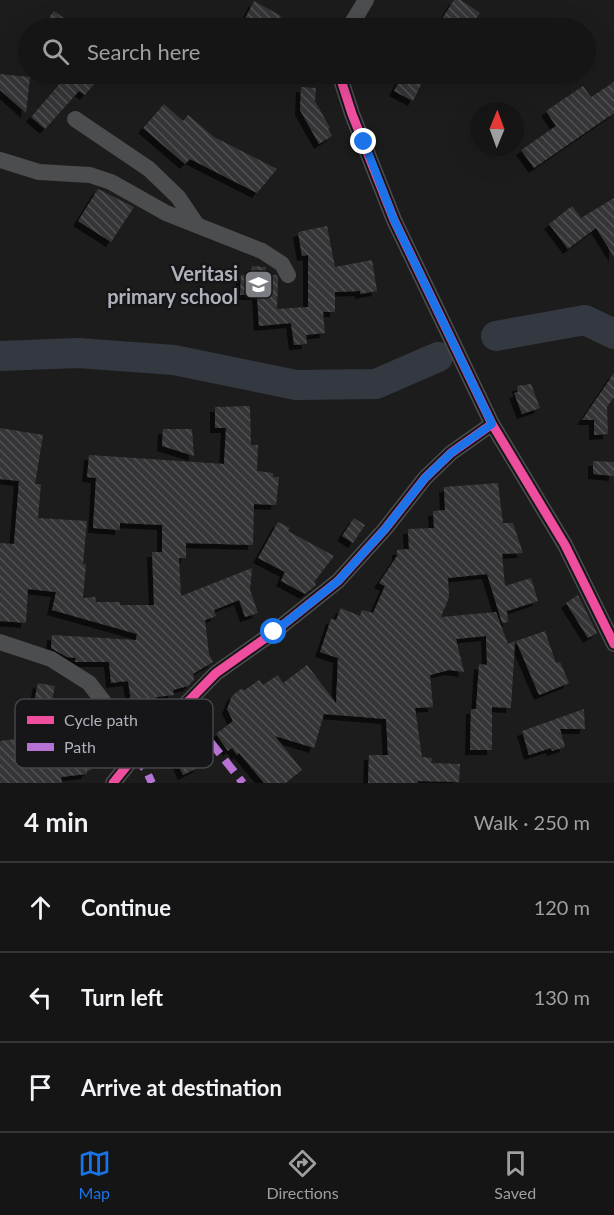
<!DOCTYPE html>
<html lang="en">
<head>
<meta charset="utf-8">
<style>
	body { margin:0; font-family:Lato,sans-serif; background:#1e1e1e; color:#f1f3f6 }
	.compass { position:absolute; left:470px; top:102px; width:54px; height:54px; border-radius:50%; background:#151515; box-shadow:0 6px 24px #0002; rotate:1deg }
	.stop { position:absolute; width:18px; height:18px; margin:-14px; border:4px solid #1a73e8; border-radius:50%; background:#fff }
	.stop.end { background:#1a73e8; border-color:#fff; box-shadow:0 2px 6px #0008 }
	.list { margin:0; padding:0; list-style:none }
	h2 { display:flex; justify-content:space-between; align-items:center; height:78px; margin:0; padding:0 24px; font-size:26px }
	h2 small { font-size:20px; font-weight:400; color:#9d9fa0 }
	.list li { display:grid; grid-template-columns:39px 1fr auto; gap:18px; align-items:center; box-sizing:border-box; height:90px; padding:0 24px; border-top:2px solid #343434 }
	.list b { display:block; font-size:22px; white-space:nowrap }
	.list em { font-size:20px; font-style:normal; color:#9d9fa0 }
	.icon { flex:none; width:33px; height:33px; fill:none; stroke:currentColor; stroke-width:2; stroke-linecap:round; stroke-linejoin:round }
	.map { position:relative; flex:none; width:614px; height:783px; overflow:hidden }
	.search { position:absolute; background:#151515; box-shadow:0 6px 24px #0002; left:18px; right:18px; top:18px; height:66px; display:flex; align-items:center; gap:15px; box-sizing:border-box; padding:0 21px; border-radius:33px; color:#9d9fa0; font-size:22px }
	.sheet { height:348px; background:#151515 }
	nav { display:flex; justify-content:space-around; align-items:center; box-sizing:border-box; height:84px; border-top:2px solid #343434; background:#151515; font-size:16px; color:#9d9fa0 }
	nav a { display:grid; justify-items:center; gap:3px }
	nav .on { color:#1a73e8 }
	.map>svg:first-child { display:block }
	.lines { fill:none; stroke-linecap:round; stroke-linejoin:round }
	.river { stroke:#343941; stroke-width:30 }
	.building { fill:url(#building-back-hatch); filter:url(#shadow) }
	.street { stroke:#4c4d4e; stroke-width:16 }
	.quiet { stroke:#b673d3; stroke-width:8; stroke-dasharray:15 8; stroke-linecap:butt }
	.cycleway-casing { stroke:#161618; stroke-width:13 }
	.cycleway { stroke:#ef4d9e; stroke-width:9 }
	.route { stroke:#1a73e8; stroke-width:8 }
	.labels { text-anchor:middle; stroke-width:5; stroke-linejoin:round; paint-order:stroke }
	.poi-label { font-size:20px; font-weight:bold; fill:#afb1bb; stroke:#161618; text-anchor:end }
	.key { fill:#161618; stroke:#444449; stroke-width:1.5 }
	.key-label { font-size:16px; fill:#afb1bb }
</style>
</head>
<body>
<div class="map">
<svg width="614" height="783" viewBox="0 0 614 783">
	<defs>
		<pattern id="building-back-hatch" width="6" height="6" patternUnits="userSpaceOnUse" patternTransform="scale(1.5)"><rect width="6" height="6" fill="#363637"/><path d="M-1 5l2 2M0 0l6 6M5-1l2 2" fill="none" stroke="#515152"/></pattern>
		<filter id="shadow"><feDropShadow dx="-5" dy="5" stdDeviation="0" flood-color="#0009"/></filter>
	</defs>
	<rect width="100%" height="100%" fill="#1c1c1c"/>
	<g class="lines">
		<g class="river">
			<polyline points="496,336 585,320 614,334"/>
			<polyline points="0,356 78,353 174,360 296,385 376,384 438,357"/>
		</g>
	</g>
	<g class="building">
		<polygon points="454,0 461,0 480,13 469,28 436,28"/>
		<polygon points="254,1 281,16 275,28 240,28"/>
		<polygon points="54,11 78,28 41,28"/>
		<polygon points="0,74 30,77 26,113 0,90"/>
		<polygon points="68,74 102,74 85,95 79,91 45,129 31,117"/>
		<polygon points="403,74 426,74 413,101 394,91"/>
		<polygon points="614,82 614,113 534,168 521,150 556,126 546,111 583,86 591,97"/>
		<polygon points="301,87 316,88 315,101 330,128 328,129 332,136 319,144 300,110"/>
		<polygon points="164,104 183,121 188,115 214,137 277,169 257,193 190,159 185,164 143,128"/>
		<polygon points="98,189 134,207 111,242 78,221"/>
		<polygon points="614,198 614,257 596,228 568,249 549,224 572,206 581,218"/>
		<polygon points="327,226 335,267 372,260 377,291 360,294 360,291 335,292 335,312 323,312 325,333 306,335 307,344 294,345 291,323 259,326 257,295 240,295 241,275 251,275 252,266 266,267 266,275 276,275 278,278 277,309 308,307 308,255 302,256 298,232"/>
		<polygon points="614,373 614,397 607,407 608,434 594,435 594,420 582,420"/>
		<polygon points="531,384 540,408 522,414 514,393 518,392 517,386"/>
		<polygon points="250,406 251,445 258,445 257,471 273,473 273,477 279,477 276,505 254,504 253,545 186,543 186,558 179,558 181,596 252,568 250,590 258,613 245,617 239,600 214,610 216,616 205,620 209,654 213,662 193,674 194,680 188,686 173,690 174,695 156,697 158,709 133,713 128,681 111,683 109,662 75,662 76,658 67,657 51,648 52,635 136,640 137,634 52,610 56,592 28,589 26,623 0,621 0,543 14,544 19,481 0,479 0,428 43,435 35,484 41,484 38,518 87,521 83,564 86,564 83,598 95,597 96,602 120,602 120,605 154,605 152,552 162,552 162,525 120,523 120,530 93,528 96,478 87,477 89,455 224,464 226,428 215,428 215,407"/>
		<polygon points="163,429 192,429 194,456 162,446"/>
		<polygon points="593,461 614,462 614,476 593,474"/>
		<polygon points="498,483 503,523 513,523 523,553 502,554 505,586 531,578 538,601 507,611 508,622 502,623 487,574 448,578 449,597 441,617 496,612 508,644 515,641 511,708 492,707 492,750 470,750 471,709 476,709 479,664 487,665 486,636 456,639 464,672 449,670 430,675 433,707 415,708 422,757 432,758 431,763 460,764 459,782 418,781 418,783 368,783 369,755 388,755 386,719 324,714 314,748 275,736 302,770 286,783 264,783 239,753 237,755 232,748 228,751 216,734 233,721 227,709 232,696 241,689 245,690 259,680 263,685 278,675 283,683 307,665 336,703 338,658 320,652 331,619 336,620 341,608 360,616 362,610 373,613 385,586 379,583 397,556 397,550 409,549 408,529 434,528 433,511 445,510 444,487"/>
		<polygon points="354,518 365,525 353,543 342,536"/>
		<polygon points="278,522 290,528 288,531 334,556 314,582 316,584 315,586 305,594 281,581 285,572 258,558"/>
		<polygon points="578,595 597,633 588,638 566,603"/>
		<polygon points="545,631 556,663 560,662 569,683 539,695 516,641"/>
		<polygon points="38,683 55,686 50,710 33,706"/>
		<polygon points="584,709 585,729 560,729 565,747 552,751 551,748 529,755 522,731"/>
		<polygon points="23,738 24,743 26,743 27,746 57,743 57,748 84,744 84,746 89,745 91,770 87,771 87,774 61,777 62,783 0,783 0,741"/>
		<polygon points="193,754 199,767 183,775 177,762"/>
	</g>
	<g class="lines">
		<g class="street">
			<polyline points="349,28 366,0"/>
			<polyline points="341,74 342,83 352,114 394,220 492,424 565,545 614,644"/>
			<polyline points="75,119 149,169 178,197 197,225"/>
			<polyline points="0,160 39,172 90,175 111,182 166,213 262,251 282,264 288,275"/>
			<polyline points="0,642 51,659 89,683 141,750"/>
			<polyline points="113,783 134,757 216,673 274,632 338,581 385,529 425,478 451,453 492,424"/>
		</g>
		<g class="quiet">
			<polyline points="182,706 243,783"/>
			<polyline points="134,757 146,770 152,783"/>
		</g>
		<defs>
			<g id="cycleway">
				<polyline points="341,74 342,83 352,114 394,220 492,424 565,545 614,644"/>
				<polyline points="113,783 134,757 216,673 274,632 338,581 385,529 425,478 451,453 492,424"/>
			</g>
		</defs>
		<use href="#cycleway" class="cycleway-casing"/>
		<use href="#cycleway" class="cycleway"/>
	</g>
	<g class="lines">
		<polyline class="route" points="274,632 338,581 385,529 425,478 451,453 492,424 394,220 364,142"/>
	</g>
	<defs>
		<symbol id="school-square" viewBox="-11 -11 22 22"><rect x="-9" y="-9" width="18" height="18" rx="4" fill="#7c7d83" stroke="#161618"/><path d="M0-5L7-2L0 1L-7-2ZM-4 1L0 2.5L4 1V4Q0 6-4 4Z" fill="#fff"/></symbol>
	</defs>
	<g fill-rule="evenodd">
		<use href="#school-square" x="242" y="268" width="33" height="33"/>
	</g>
	<g class="labels">
		<g class="poi-label">
			<text x="238" y="281">Veritasi<tspan x="238" dy="23">primary school</tspan></text>
		</g>
	</g>
	<rect x="15" y="699" width="198" height="69" rx="9" class="key"/>
	<rect x="27" y="716" width="27" height="8" fill="#ef4d9e"/>
	<rect x="27" y="743" width="27" height="8" fill="#b673d3"/>
	<g class="key-label">
		<text x="64" y="726">Cycle path</text>
		<text x="64" y="753">Path</text>
	</g>
</svg>
<svg class="compass" viewBox="-18 -18 36 36"><path d="M0-13l5 13h-10z" fill="#e53935"/><path d="M0 13l5-13h-10z" fill="#9d9fa0"/></svg>
<div class="stop" style="left:274px;top:632px"></div>
<div class="stop end" style="left:364px;top:142px"></div>
<div class="search"><svg class="icon" aria-label="search" viewBox="0 0 24 24"><circle cx="10" cy="10" r="6"/><path d="M15 15l6 6"/></svg>Search here</div>
</div>
<section class="sheet">
<h2>4 min<small>Walk · 250 m</small></h2>
<ul class="list">
<li><svg class="icon" aria-label="ahead" viewBox="0 0 24 24"><path d="M12 20V5M6 11l6-6 6 6"/></svg><div><b>Continue</b></div><em>120 m</em></li>
<li><svg class="icon" aria-label="left" viewBox="0 0 24 24"><path d="M17 20v-9H6M10 6l-5 5 5 5"/></svg><div><b>Turn left</b></div><em>130 m</em></li>
<li><svg class="icon" aria-label="arrive" viewBox="0 0 24 24"><path d="M6 21V4h12l-3 4 3 4H6"/></svg><div><b>Arrive at destination</b></div></li>
</ul>
</section>
<nav>
<a class="on"><svg class="icon" aria-label="map" viewBox="0 0 24 24"><path d="M3 6l6-2 6 2 6-2v14l-6 2-6-2-6 2zM9 4v14M15 6v14"/></svg>Map</a>
<a><svg class="icon" aria-label="directions" viewBox="0 0 24 24"><path d="M12 3l9 9-9 9-9-9zM9 14v-3h6M13 9l2 2-2 2"/></svg>Directions</a>
<a><svg class="icon" aria-label="saved" viewBox="0 0 24 24"><path d="M7 4h10v16l-5-4-5 4z"/></svg>Saved</a>
</nav>
</body>
</html>
